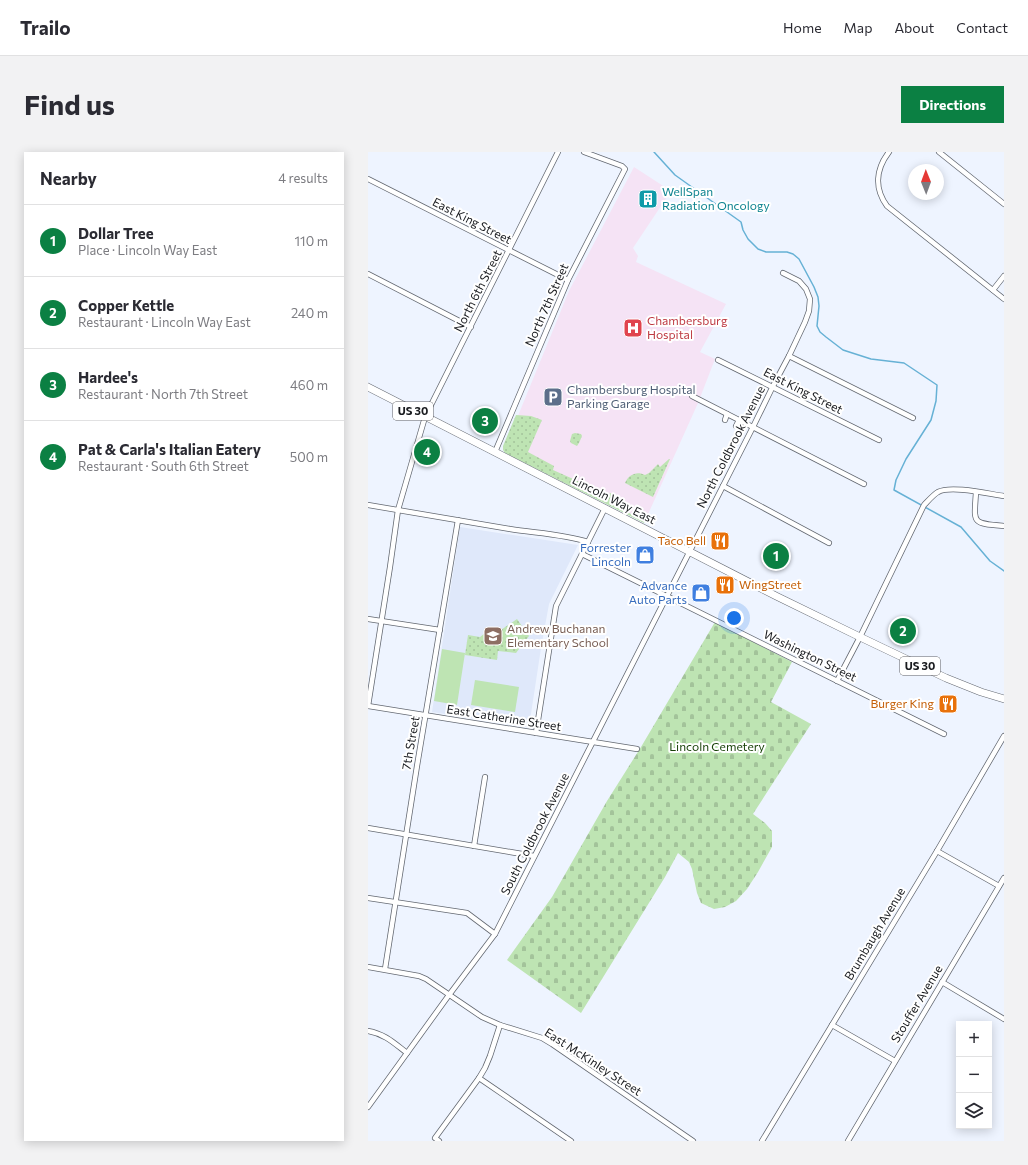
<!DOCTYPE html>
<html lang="en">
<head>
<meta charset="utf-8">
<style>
	body { margin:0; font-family:Commissioner,sans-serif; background:#f2f2f3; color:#2b2b33 }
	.controls { position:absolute; right:12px; bottom:12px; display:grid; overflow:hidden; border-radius:0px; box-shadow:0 2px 10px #0003 }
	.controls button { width:36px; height:36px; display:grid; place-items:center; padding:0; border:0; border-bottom:1px solid #e1e1e2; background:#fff; color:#2b2b33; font:20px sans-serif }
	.compass { position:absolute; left:540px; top:12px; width:36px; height:36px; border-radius:50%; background:#fff; box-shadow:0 2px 10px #0003; rotate:359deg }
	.you { position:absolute; left:366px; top:466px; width:14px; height:14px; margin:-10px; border:3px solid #fff; border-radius:50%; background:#1a73e8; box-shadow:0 0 0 6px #1a73e833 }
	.badge { display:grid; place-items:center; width:26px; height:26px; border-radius:50%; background:#0b8043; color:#fff; font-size:13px; font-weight:700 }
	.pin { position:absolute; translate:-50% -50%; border:2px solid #fff; box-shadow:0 1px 4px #0006 }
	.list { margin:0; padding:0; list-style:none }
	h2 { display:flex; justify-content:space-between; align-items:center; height:52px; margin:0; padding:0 16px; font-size:17px }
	h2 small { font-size:13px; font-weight:400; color:#7c7c81 }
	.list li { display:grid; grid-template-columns:26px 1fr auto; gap:12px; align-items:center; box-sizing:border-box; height:72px; padding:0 16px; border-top:1px solid #e1e1e2 }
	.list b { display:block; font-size:15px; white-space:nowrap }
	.list p { margin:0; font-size:13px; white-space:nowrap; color:#7c7c81 }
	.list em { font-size:13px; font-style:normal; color:#7c7c81 }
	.icon { flex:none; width:22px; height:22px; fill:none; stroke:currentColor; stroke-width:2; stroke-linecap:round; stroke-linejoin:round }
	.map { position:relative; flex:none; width:636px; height:989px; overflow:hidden; border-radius:0px }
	header { display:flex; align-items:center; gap:24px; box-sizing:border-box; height:56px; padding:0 20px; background:#fff; border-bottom:1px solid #e1e1e2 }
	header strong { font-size:19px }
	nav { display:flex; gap:22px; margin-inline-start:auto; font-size:14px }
	.intro { display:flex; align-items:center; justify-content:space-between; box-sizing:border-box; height:96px; padding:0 24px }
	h1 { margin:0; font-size:28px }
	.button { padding:10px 18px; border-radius:0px; background:#0b8043; color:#fff; font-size:14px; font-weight:700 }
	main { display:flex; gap:24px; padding:0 24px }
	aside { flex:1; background:#fff; border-radius:0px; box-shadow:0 2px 10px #0003 }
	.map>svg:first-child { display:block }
	.built { fill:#dfe8fa }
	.medical { fill:#f5e3f5 }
	.grass { fill:url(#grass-dots) }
	.cemetery { fill:url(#cemetery-stones) }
	.garden { fill:#bee4b3 }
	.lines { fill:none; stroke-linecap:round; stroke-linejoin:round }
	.stream { stroke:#66b1d5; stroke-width:1.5 }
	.minor-casing { stroke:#636871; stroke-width:6 }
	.highway-casing { stroke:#636871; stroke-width:8 }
	.minor { stroke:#fff; stroke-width:4.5 }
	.highway { stroke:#fff; stroke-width:7 }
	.labels { text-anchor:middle; stroke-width:4; stroke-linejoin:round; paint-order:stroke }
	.shield { fill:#fff; stroke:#5e5f62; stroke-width:1 }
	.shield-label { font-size:11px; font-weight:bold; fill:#191b1f }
	.culture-label { font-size:12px; fill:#0d838f; stroke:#fff; text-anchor:start }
	.street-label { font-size:12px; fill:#191b1f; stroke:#fff }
	.health-label { font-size:12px; fill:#be3a42; stroke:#fff; text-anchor:start }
	.service-label { font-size:12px; fill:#4e5e75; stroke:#fff; text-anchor:start }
	.food-label { font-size:12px; fill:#c56008; stroke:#fff; text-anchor:end }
	.shop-label { font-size:12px; fill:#366cbe; stroke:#fff; text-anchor:end }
	.education-label { font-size:12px; fill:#785e54; stroke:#fff; text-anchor:start }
	.park-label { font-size:12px; fill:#174107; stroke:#fff }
</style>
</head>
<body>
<header>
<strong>Trailo</strong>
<nav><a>Home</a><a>Map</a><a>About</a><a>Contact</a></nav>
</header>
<div class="intro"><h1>Find us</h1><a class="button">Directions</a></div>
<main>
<aside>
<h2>Nearby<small>4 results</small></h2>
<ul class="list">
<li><span class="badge">1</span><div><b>Dollar Tree</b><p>Place · Lincoln Way East</p></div><em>110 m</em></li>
<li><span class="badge">2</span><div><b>Copper Kettle</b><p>Restaurant · Lincoln Way East</p></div><em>240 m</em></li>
<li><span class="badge">3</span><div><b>Hardee's</b><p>Restaurant · North 7th Street</p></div><em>460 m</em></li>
<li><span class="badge">4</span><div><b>Pat &amp; Carla's Italian Eatery</b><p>Restaurant · South 6th Street</p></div><em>500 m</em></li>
</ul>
</aside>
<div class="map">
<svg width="636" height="989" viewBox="0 0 636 989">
	<defs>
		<pattern id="grass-dots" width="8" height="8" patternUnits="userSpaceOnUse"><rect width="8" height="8" fill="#bee4b3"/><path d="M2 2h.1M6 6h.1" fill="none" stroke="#a3c39a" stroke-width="1.8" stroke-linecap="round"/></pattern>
		<pattern id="cemetery-stones" width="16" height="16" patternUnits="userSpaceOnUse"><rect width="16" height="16" fill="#bee4b3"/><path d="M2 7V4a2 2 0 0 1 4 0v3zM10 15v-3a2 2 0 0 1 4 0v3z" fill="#a3c39a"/></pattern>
	</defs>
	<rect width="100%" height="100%" fill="#eef4ff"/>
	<polygon class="built" points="92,375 210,393 181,452 173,496 161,575 64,560"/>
	<polygon class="medical" points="266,15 303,39 265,96 270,104 268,110 358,152 332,200 347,207 330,251 277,369 136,298 201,139"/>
	<g class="grass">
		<polygon points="148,263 163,264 174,268 160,300 186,314 185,318 241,343 242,341 249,344 245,353 277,369 276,371 137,301 135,298 135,294"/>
		<polygon points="207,281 213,282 214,284 211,291 209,294 203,291 202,289 204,282"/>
		<path d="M301,307H302L285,345L257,331C261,322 269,319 277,323L281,321L290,312L292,315Z"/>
		<polygon points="149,467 161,484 148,501 130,499 129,508 97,503 100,483 112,485 125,475 130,480"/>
	</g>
	<polygon class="cemetery" points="347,470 424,510 403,550 443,572 385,662 397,671 404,679 404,695 390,720 379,737 368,749 357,755 346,757 333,751 329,741 324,717 321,710 310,701 297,725 213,861 139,808 184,745 239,649 273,595"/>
	<g class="garden">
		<polygon points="74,497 97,501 89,553 66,549"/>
		<polygon points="107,528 151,535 147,560 103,553"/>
	</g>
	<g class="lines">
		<polyline class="stream" points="286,0 307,23 373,70 375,78 380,87 390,97 398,100 419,100 425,102 431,107 446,135 450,145 451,154 449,174 452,180 458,185 475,198 503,207 536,211 569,233 568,249 563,268 538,307 528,328 526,338 593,375 622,409 636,419"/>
		<defs>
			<g id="minor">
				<path d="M521,0C508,17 506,36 519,54L636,147"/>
				<polyline points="571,0 636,52"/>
				<polyline points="0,27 200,128"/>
				<polyline points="0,122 103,175"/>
				<polyline points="625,138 636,124"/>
				<polyline points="421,204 545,266"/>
				<polyline points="350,208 511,288"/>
				<polyline points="324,244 496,332"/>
				<polyline points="357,268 359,262"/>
				<polyline points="368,274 371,268"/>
				<polyline points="127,300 200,128 257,17 254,14 216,0"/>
				<polyline points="355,334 461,391"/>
				<path d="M608,340C606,372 603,371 636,374"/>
				<path d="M0,353C47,361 94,369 142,377C167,381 196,382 220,390"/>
				<polyline points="214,402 576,582"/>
				<polyline points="0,467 72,478"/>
				<path d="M469,529L492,485L556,353C560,349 565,343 570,340C583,333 621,342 636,344"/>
				<polyline points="0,554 22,415 30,358 57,265 190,0"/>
				<polyline points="0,554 269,597"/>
				<polyline points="168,581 188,454 237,356"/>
				<polyline points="0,676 166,704"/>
				<polyline points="106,694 117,625"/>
				<polyline points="569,699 631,734"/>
				<polyline points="0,746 99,761 127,782"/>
				<polyline points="0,815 51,824 58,827 114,865 132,873 174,886 184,892 325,989"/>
				<polyline points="17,817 49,614 90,368"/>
				<polyline points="574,830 636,867"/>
				<polyline points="464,873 527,909"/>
				<path d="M0,879C17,882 26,891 39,901"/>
				<polyline points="111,926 203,989"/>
				<polyline points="0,955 81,843 127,782 385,275 405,234 421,204 437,170 441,159 442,147 438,137 431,129 415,121"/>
				<polyline points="71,989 67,986 111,926 117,916 122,904 132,873"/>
				<polyline points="394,989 569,699 636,584"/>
				<polyline points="480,989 636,726"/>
			</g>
			<polyline id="highway" points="0,235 408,444 492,485 578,526 613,540 636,547"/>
		</defs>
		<use href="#minor" class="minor-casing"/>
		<use href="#highway" class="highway-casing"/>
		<use href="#minor" class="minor"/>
		<use href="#highway" class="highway"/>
	</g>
	<defs>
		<symbol id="building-square" viewBox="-11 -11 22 22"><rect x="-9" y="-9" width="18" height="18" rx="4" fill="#0f9aa8" stroke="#fff"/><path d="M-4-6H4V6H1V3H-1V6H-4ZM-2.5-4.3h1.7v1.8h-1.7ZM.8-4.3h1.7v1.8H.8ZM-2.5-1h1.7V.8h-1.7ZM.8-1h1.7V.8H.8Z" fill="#fff"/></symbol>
		<symbol id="hospital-square" viewBox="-11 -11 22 22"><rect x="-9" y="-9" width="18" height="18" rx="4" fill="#e0444e" stroke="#fff"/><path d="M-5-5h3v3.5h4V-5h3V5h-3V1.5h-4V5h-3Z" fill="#fff"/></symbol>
		<symbol id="parking-square" viewBox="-11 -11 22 22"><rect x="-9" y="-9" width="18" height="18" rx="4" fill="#5c6f8a" stroke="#fff"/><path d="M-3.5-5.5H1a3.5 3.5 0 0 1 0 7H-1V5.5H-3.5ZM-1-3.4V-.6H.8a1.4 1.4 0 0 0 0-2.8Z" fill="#fff"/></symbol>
		<symbol id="restaurant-square" viewBox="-11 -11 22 22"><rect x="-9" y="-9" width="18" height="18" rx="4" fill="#e8710a" stroke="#fff"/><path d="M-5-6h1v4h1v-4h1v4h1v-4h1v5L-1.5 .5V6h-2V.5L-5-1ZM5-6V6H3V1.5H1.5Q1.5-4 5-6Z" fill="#fff"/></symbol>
		<symbol id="shop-square" viewBox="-11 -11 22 22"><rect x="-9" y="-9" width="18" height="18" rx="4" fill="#3f7fe0" stroke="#fff"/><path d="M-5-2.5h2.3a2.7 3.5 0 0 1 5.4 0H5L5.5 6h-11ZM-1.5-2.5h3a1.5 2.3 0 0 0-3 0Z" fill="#fff"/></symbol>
		<symbol id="school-square" viewBox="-11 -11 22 22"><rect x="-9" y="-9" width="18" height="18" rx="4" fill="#8d6e63" stroke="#fff"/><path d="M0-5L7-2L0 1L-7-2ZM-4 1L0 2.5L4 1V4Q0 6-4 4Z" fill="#fff"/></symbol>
	</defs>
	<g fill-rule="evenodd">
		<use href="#building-square" x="269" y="36" width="22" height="22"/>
		<use href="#hospital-square" x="254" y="165" width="22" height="22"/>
		<use href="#parking-square" x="174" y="234" width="22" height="22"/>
		<use href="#restaurant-square" x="341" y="378" width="22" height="22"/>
		<use href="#shop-square" x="266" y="392" width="22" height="22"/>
		<use href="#restaurant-square" x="346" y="422" width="22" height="22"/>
		<use href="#shop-square" x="322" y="430" width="22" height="22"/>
		<use href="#school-square" x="114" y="473" width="22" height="22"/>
		<use href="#restaurant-square" x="569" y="541" width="22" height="22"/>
	</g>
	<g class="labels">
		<g class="shield">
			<rect x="25" y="250" width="40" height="18" rx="3"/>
			<rect x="532" y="505" width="40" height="18" rx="3"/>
		</g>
		<g class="shield-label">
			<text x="45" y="263">US 30</text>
			<text x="552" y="518">US 30</text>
		</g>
		<g class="culture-label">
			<text x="294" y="44">WellSpan<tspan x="294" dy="14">Radiation Oncology</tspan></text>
		</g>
		<g class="street-label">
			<text transform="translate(104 69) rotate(27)" y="4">East King Street</text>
			<text transform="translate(110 139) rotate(-63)" y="4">North 6th Street</text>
			<text transform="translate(179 153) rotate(-66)" y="4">North 7th Street</text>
			<text transform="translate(435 239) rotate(27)" y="4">East King Street</text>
			<text transform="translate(363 295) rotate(-63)" y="4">North Coldbrook Avenue</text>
			<text transform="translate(246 348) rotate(27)" y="4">Lincoln Way East</text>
			<text transform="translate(442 504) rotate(26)" y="4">Washington Street</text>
			<text transform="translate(136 566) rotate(9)" y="4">East Catherine Street</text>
			<text transform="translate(43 591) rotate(-80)" y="4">7th Street</text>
			<text transform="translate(167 682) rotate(-63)" y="4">South Coldbrook Avenue</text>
			<text transform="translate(507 782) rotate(-59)" y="4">Brumbaugh Avenue</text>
			<text transform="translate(549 852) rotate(-59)" y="4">Stouffer Avenue</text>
			<text transform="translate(225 910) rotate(33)" y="4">East McKinley Street</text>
		</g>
		<g class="health-label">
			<text x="279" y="173">Chambersburg<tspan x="279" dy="14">Hospital</tspan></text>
		</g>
		<g class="service-label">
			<text x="199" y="242">Chambersburg Hospital<tspan x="199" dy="14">Parking Garage</tspan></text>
		</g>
		<g class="food-label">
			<text x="338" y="393">Taco Bell</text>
			<text x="371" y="437" text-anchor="start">WingStreet</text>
			<text x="566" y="556">Burger King</text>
		</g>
		<g class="shop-label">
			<text x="263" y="400">Forrester<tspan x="263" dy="14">Lincoln</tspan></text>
			<text x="319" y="438">Advance<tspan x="319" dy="14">Auto Parts</tspan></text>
		</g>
		<g class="education-label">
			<text x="139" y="481">Andrew Buchanan<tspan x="139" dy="14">Elementary School</tspan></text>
		</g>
		<g class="park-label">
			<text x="349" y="599">Lincoln Cemetery</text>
		</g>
	</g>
</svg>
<div class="controls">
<button>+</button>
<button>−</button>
<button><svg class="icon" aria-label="layers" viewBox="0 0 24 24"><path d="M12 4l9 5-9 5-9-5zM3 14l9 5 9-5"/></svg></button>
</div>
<svg class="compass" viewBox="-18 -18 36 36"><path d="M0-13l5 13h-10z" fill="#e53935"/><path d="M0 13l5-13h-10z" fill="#7c7c81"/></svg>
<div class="you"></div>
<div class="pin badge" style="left:408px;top:404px">1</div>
<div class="pin badge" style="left:535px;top:479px">2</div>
<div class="pin badge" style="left:117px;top:269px">3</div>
<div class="pin badge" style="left:59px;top:300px">4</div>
</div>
</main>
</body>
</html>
